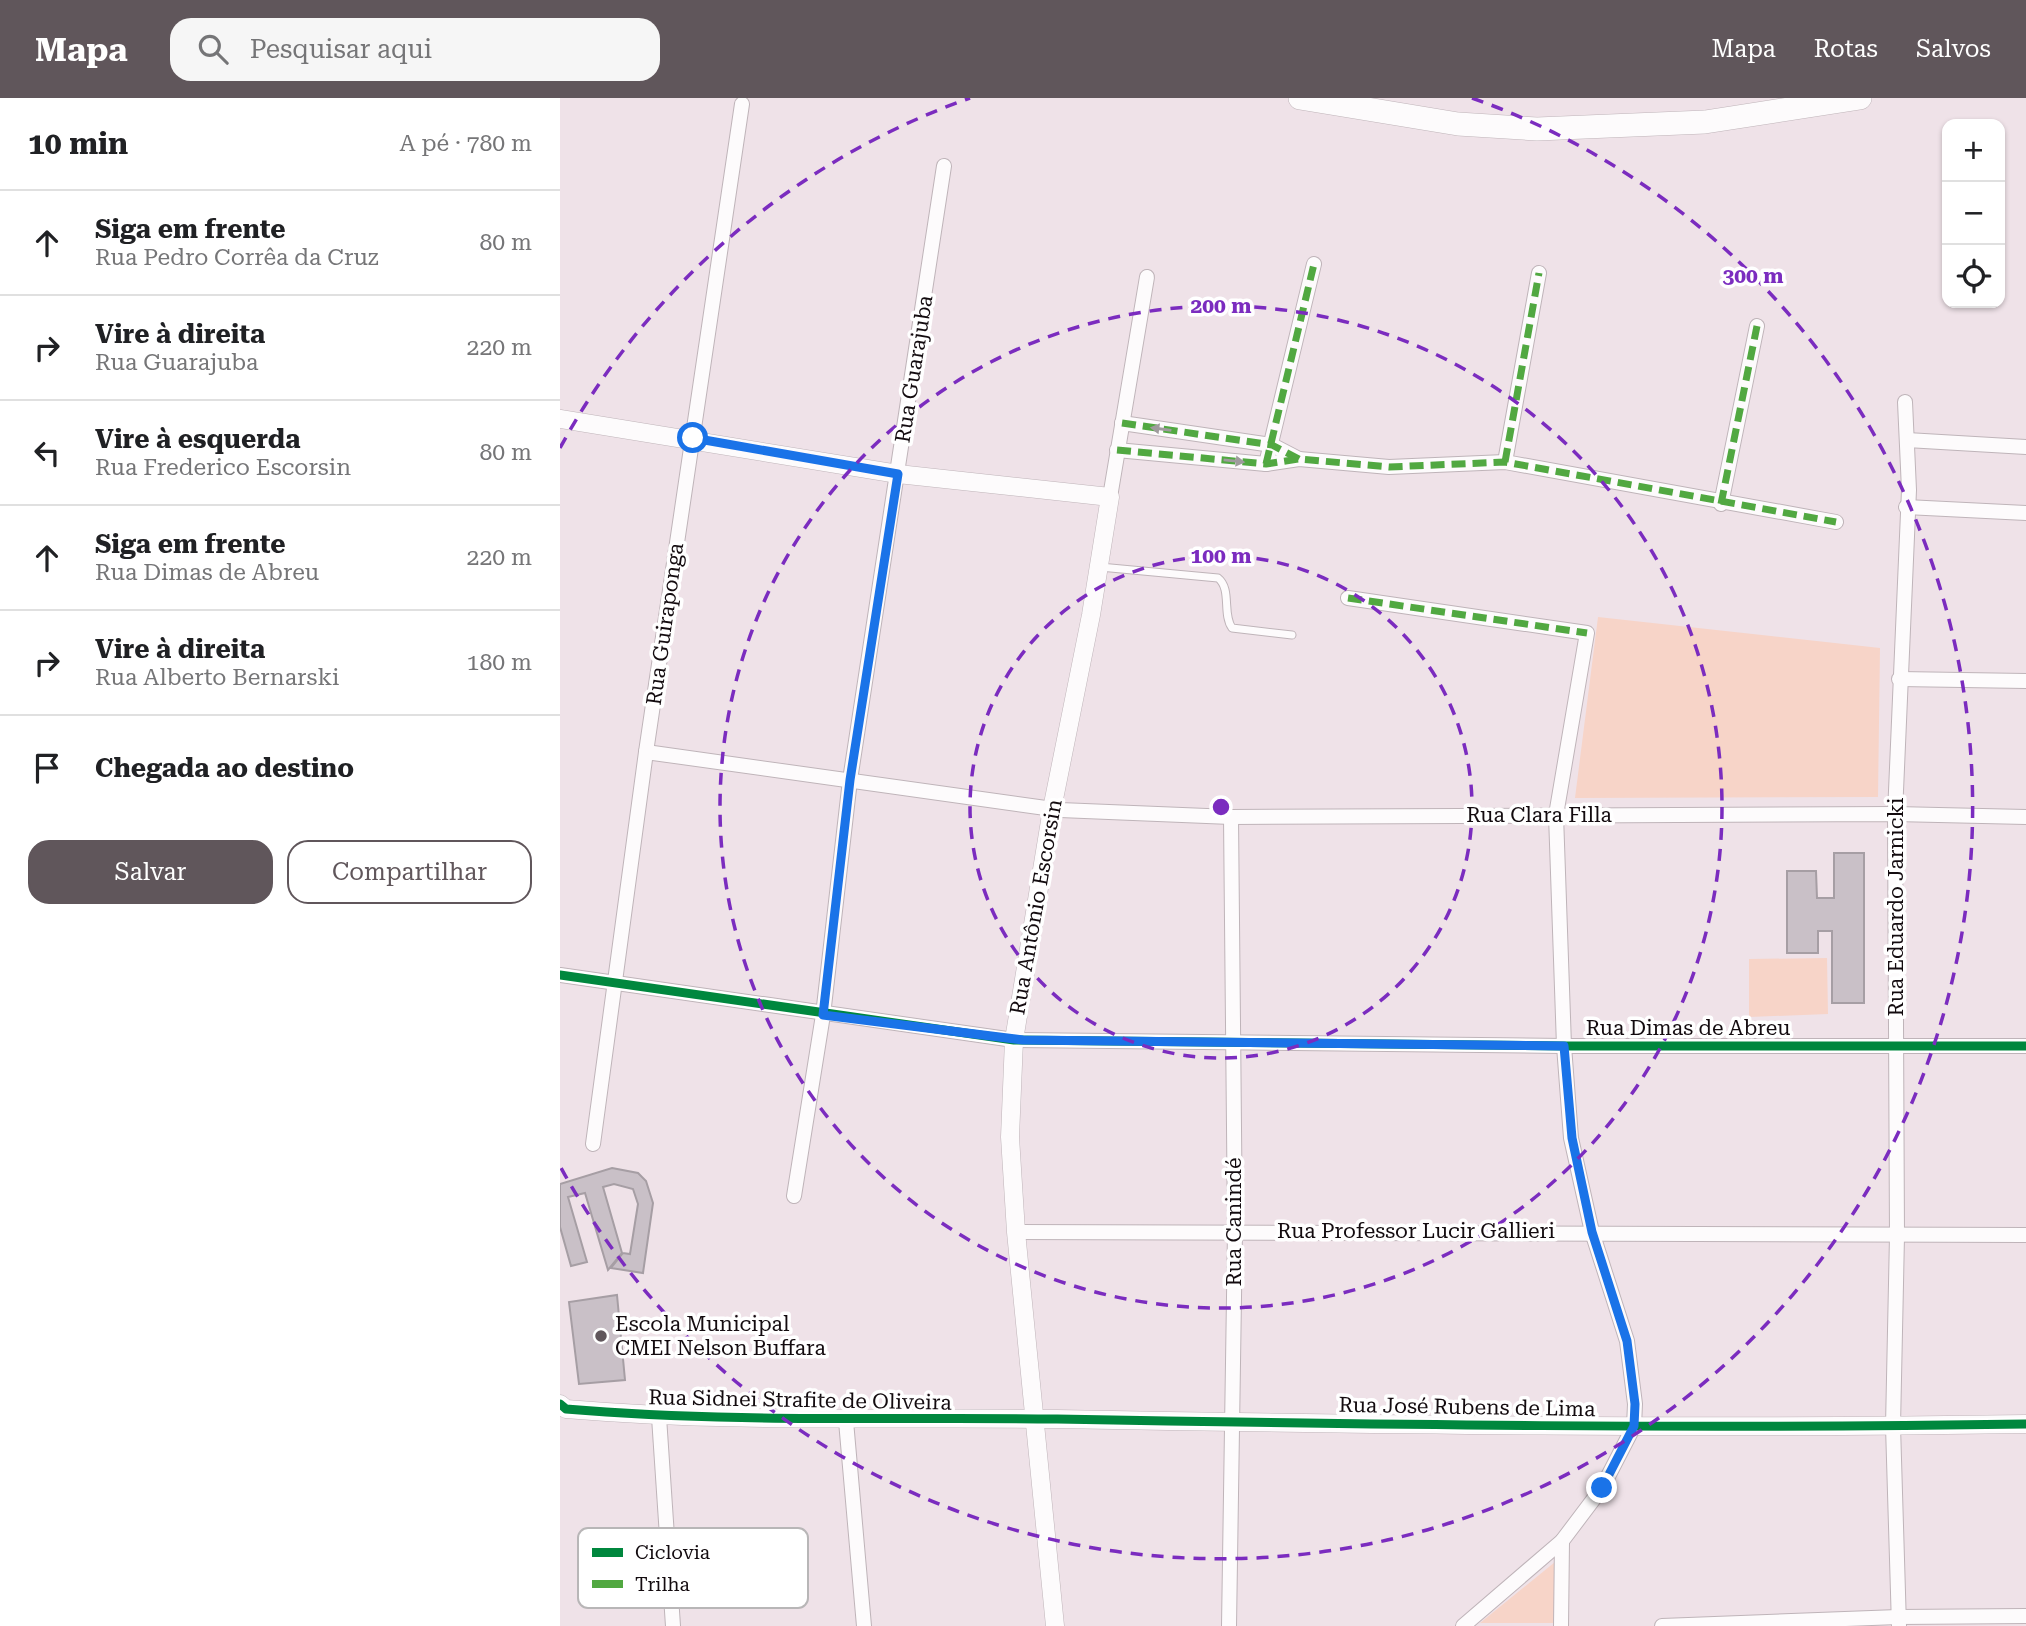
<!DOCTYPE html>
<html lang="pt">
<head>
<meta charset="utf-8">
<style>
	body { margin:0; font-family:"Roboto Serif",serif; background:#f6f6f6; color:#202124 }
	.controls { position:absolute; right:21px; top:21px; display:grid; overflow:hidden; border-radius:14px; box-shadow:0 2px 5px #0004 }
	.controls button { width:63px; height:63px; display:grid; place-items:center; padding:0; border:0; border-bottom:2px solid #e0e0e0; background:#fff; color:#202124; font:35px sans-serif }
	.stop { position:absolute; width:21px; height:21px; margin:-16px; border:5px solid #1a73e8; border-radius:50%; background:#fff }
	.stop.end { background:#1a73e8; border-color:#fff; box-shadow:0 2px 7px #0008 }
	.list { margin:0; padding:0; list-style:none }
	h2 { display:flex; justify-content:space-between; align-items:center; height:91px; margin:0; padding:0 28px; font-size:30px }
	h2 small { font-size:23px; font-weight:400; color:#757577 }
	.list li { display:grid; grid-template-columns:46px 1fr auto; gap:21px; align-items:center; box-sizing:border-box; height:105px; padding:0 28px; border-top:2px solid #e0e0e0 }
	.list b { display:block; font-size:26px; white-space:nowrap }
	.list p { margin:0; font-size:23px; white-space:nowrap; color:#757577 }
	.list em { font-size:23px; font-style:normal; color:#757577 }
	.actions { display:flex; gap:14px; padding:21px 28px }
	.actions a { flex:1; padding:16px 0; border:2px solid #60565b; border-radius:21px; text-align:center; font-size:24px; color:#60565b }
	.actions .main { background:#60565b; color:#fff }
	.icon { flex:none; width:38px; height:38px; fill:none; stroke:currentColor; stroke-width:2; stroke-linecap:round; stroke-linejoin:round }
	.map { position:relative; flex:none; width:1466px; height:1528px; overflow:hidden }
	header { display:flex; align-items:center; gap:42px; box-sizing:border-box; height:98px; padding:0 35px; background:#60565b; color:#fff }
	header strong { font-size:33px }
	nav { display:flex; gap:38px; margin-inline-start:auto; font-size:24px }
	.search { width:490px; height:63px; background:#f6f6f6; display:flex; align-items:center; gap:18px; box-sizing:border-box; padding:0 24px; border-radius:21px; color:#757577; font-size:26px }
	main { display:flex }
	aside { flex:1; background:#fff }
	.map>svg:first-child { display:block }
	.green { fill:#f7d4c8 }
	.building { fill:#c9c0c7; stroke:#a69ea4; stroke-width:2 }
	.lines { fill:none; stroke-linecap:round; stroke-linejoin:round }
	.service-casing { stroke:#bfb4b9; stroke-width:9 }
	.minor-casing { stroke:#bfb4b9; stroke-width:16 }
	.tertiary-casing { stroke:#bfb4b9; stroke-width:19 }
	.trunk-casing { stroke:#bfb4b9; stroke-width:24 }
	.service { stroke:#fdfbfc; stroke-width:7 }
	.minor { stroke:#fdfbfc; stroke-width:14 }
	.tertiary { stroke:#fdfbfc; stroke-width:18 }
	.trunk { stroke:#fdfbfc; stroke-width:23 }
	.quiet { stroke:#51a841; stroke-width:7; stroke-dasharray:14 7; stroke-linecap:butt }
	.cycleway-casing { stroke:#fff; stroke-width:13 }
	.cycleway { stroke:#00873e; stroke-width:9 }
	.oneway { fill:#9f9b9d }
	.route { stroke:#1a73e8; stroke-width:9 }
	.ring { fill:none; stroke:#7b2cbf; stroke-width:3.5; stroke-dasharray:12 9 }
	.poi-dot { fill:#60565b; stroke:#fff; stroke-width:2.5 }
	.labels { text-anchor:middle; stroke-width:7; stroke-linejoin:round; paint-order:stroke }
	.street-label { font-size:21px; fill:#130b0f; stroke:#fff }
	.poi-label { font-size:21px; fill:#130b0f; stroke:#fff; text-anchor:start }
	.key { fill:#fff; stroke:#b8b6b7; stroke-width:2 }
	.key-label { font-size:19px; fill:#130b0f }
	.centre { fill:#7b2cbf; stroke:#fff; stroke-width:3.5 }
	.ring-label { font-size:21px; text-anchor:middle; font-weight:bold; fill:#7b2cbf; stroke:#fff; stroke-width:7; stroke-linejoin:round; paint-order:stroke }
</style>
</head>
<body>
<header>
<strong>Mapa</strong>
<div class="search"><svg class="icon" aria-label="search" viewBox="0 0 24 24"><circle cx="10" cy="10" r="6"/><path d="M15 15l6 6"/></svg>Pesquisar aqui</div>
<nav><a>Mapa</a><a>Rotas</a><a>Salvos</a></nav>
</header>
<main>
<aside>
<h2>10 min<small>A pé · 780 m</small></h2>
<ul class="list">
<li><svg class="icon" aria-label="ahead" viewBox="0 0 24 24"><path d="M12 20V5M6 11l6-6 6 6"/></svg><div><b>Siga em frente</b><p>Rua Pedro Corrêa da Cruz</p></div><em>80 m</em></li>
<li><svg class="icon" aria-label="right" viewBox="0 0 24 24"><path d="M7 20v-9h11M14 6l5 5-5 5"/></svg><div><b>Vire à direita</b><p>Rua Guarajuba</p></div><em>220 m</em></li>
<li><svg class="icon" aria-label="left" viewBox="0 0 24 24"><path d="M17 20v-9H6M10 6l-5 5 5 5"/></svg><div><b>Vire à esquerda</b><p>Rua Frederico Escorsin</p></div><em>80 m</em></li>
<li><svg class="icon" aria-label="ahead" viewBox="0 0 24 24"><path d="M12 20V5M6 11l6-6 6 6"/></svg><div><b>Siga em frente</b><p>Rua Dimas de Abreu</p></div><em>220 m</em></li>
<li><svg class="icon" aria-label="right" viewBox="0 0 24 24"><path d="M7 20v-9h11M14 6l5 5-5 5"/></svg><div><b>Vire à direita</b><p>Rua Alberto Bernarski</p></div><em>180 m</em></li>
<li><svg class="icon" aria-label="arrive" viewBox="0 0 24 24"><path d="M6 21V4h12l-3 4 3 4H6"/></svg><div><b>Chegada ao destino</b></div></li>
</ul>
<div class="actions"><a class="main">Salvar</a><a>Compartilhar</a></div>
</aside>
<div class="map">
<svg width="1466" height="1528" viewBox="0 0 1466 1528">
	<rect width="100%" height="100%" fill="#efe2e8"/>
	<g class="green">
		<polygon points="1038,519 1320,550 1318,699 1015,700"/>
		<polygon points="1267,860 1268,916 1189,919 1189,861"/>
		<polygon points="995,1464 995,1525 920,1525"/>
	</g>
	<g class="building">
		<polygon points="1274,755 1304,755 1304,905 1272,905 1272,833 1258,833 1258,855 1227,855 1227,773 1256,773 1257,800 1274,800"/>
		<polygon points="52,1070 78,1075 86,1083 93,1105 83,1175 51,1170 63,1155 70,1156 78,1106 73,1091 54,1086 43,1089 62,1155 48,1172 25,1095 8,1099 27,1164 11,1168 0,1129 0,1086"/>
		<polygon points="57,1197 65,1282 19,1286 9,1204"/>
	</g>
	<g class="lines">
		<defs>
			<path id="service" d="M540,469L658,480C672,491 662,516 672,530L732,537"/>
			<g id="minor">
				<polyline points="562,325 712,347 739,361"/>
				<polyline points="1347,342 1466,349"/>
				<polyline points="557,352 706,366 739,361 829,369 945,364 1276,424"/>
				<polyline points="945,364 979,175"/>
				<polyline points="706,366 754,166"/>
				<polyline points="550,399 587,179"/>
				<polyline points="1161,406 1197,228"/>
				<polyline points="1346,409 1466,415"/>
				<polyline points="788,500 1027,535 996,717 1004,948 1011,1040 1032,1134 1067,1243 1075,1306 1074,1328 1042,1390 1002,1443 903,1528"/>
				<polyline points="1339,581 1466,583"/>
				<polyline points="86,654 500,712 671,719 1335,716 1466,719"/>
				<polyline points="0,877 454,942 1004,948 1466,948"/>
				<polyline points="33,1046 86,654 182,6"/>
				<polyline points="234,1098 263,917 290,682 384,68"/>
				<polyline points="456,1134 1466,1137"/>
				<polyline points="99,1319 113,1528"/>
				<polyline points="286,1323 304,1528"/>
				<polyline points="669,1528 675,1133 671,719"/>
				<polyline points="1001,1528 1002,1443"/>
				<polyline points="1102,1528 1338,1519 1466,1518"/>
				<polyline points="1339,1528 1333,1328 1337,1138 1335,716 1349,392 1345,304"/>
			</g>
			<g id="tertiary">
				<polyline points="0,321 338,376 550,399 531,517 492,711 454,942 450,1039 456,1134 495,1528"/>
				<path d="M0,1306L6,1311C170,1325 333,1319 497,1321C820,1327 1143,1331 1466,1326"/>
			</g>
			<polyline id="trunk" points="740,0 898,26 977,31 1145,24 1300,0"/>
		</defs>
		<use href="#service" class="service-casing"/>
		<use href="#minor" class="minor-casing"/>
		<use href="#tertiary" class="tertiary-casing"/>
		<use href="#trunk" class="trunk-casing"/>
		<use href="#service" class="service"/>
		<use href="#minor" class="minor"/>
		<use href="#tertiary" class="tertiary"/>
		<use href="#trunk" class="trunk"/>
		<g class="quiet">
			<polyline points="562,325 712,347 739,361"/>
			<polyline points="557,352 706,366 739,361 829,369 945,364 1276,424"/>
			<polyline points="945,364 979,175"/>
			<polyline points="706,366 754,166"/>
			<polyline points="1161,406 1197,228"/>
			<polyline points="788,500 1027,535"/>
		</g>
		<defs>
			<g id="cycleway">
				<polyline points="0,877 454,942 1004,948 1466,948"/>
				<path d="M0,1306L6,1311C170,1325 333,1319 497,1321C820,1327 1143,1331 1466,1326"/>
			</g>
		</defs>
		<use href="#cycleway" class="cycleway-casing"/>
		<use href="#cycleway" class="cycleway"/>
	</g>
	<defs><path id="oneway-solid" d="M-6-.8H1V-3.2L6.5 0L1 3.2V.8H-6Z" transform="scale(1.75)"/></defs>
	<g class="oneway">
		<use href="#oneway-solid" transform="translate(601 331) rotate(-172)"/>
		<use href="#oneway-solid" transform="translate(674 363) rotate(6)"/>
	</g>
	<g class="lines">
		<polyline class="route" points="133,340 338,376 290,682 263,917 463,942 1004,948 1012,1040 1032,1134 1067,1243 1075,1306 1074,1328 1042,1390"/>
	</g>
	<g class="ring">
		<circle cx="661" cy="709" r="251"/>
		<circle cx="661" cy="709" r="501"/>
		<path d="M0 350A752 752 0 0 1 410 0M912 0A752 752 0 1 1 0 1068"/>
	</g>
	<circle class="poi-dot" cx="41" cy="1238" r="7"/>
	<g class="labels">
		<g class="street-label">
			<text transform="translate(354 271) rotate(-81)" y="7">Rua Guarajuba</text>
			<text transform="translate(105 526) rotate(-82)" y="7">Rua Guiraponga</text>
			<text x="979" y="724">Rua Clara Filla</text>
			<text transform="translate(476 809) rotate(-80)" y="7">Rua Antônio Escorsin</text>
			<text transform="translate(1336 809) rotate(-90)" y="7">Rua Eduardo Jarnicki</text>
			<text x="1128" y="937">Rua Dimas de Abreu</text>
			<text transform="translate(674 1124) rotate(-90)" y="7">Rua Canindé</text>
			<text x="856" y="1140">Rua Professor Lucir Gallieri</text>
			<text transform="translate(240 1302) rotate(1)" y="7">Rua Sidnei Strafite de Oliveira</text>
			<text transform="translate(907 1309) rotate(1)" y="7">Rua José Rubens de Lima</text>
		</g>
		<g class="poi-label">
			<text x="55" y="1233">Escola Municipal<tspan x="55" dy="24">CMEI Nelson Buffara</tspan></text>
		</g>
	</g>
	<rect x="18" y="1430" width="230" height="80" rx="10" class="key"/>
	<rect x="32" y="1450" width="31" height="9" fill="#00873e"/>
	<rect x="32" y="1482" width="31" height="8" fill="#51a841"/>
	<g class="key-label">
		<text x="75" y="1461">Ciclovia</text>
		<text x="75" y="1493">Trilha</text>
	</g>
	<circle cx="661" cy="709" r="10" class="centre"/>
	<g class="ring-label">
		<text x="1193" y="185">300 m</text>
		<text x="661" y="215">200 m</text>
		<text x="661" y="465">100 m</text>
	</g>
</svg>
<div class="controls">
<button>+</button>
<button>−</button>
<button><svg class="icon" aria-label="locate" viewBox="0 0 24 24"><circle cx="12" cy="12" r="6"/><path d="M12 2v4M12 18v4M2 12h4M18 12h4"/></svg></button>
</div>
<div class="stop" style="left:133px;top:340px"></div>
<div class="stop end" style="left:1042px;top:1390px"></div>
</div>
</main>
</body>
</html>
